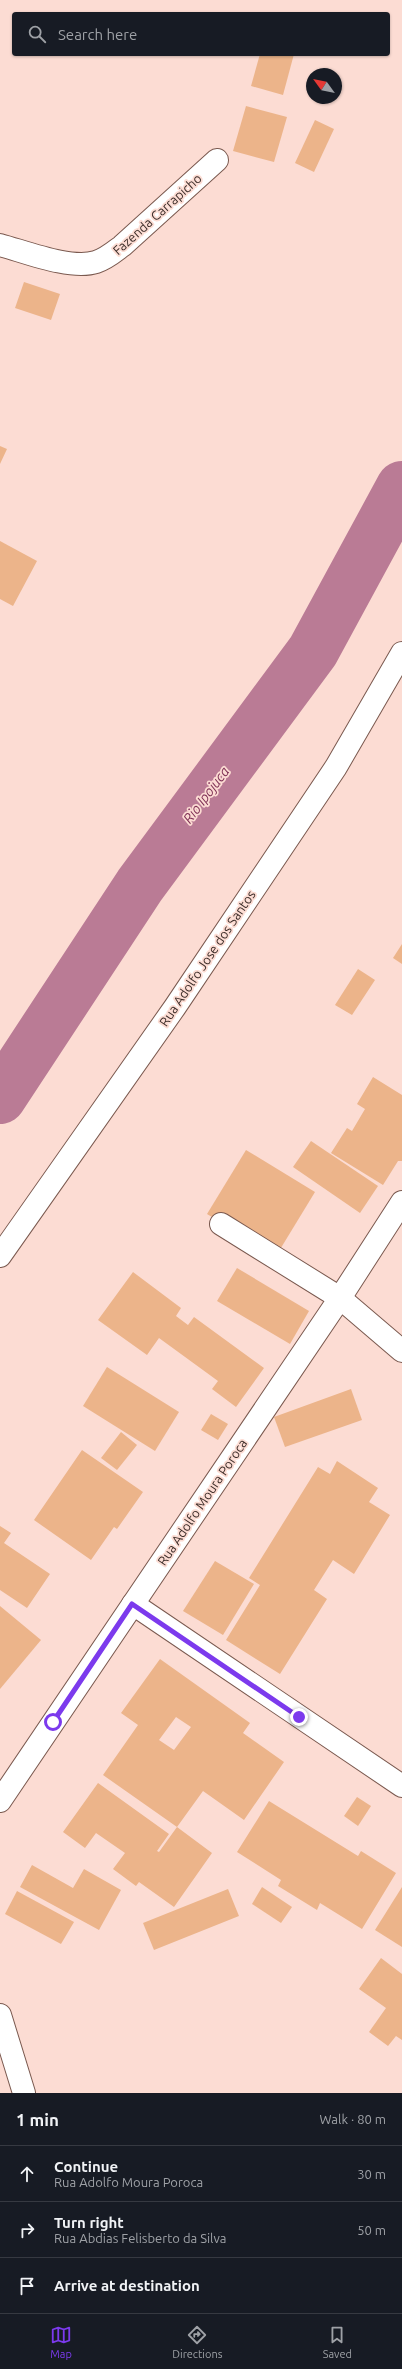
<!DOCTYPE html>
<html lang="en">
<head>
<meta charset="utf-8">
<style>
	body { margin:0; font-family:Ubuntu,sans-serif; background:#242831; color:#f1f3f6 }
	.compass { position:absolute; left:306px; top:68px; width:36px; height:36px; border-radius:50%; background:#171b24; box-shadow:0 1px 3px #0004; rotate:303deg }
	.stop { position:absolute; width:12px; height:12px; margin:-9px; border:3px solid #7c3aed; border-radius:50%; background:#fff }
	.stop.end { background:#7c3aed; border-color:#fff; box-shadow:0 1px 4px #0008 }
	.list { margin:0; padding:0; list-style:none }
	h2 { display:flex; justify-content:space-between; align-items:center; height:52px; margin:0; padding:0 16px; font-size:17px }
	h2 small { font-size:13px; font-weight:400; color:#9ea1a6 }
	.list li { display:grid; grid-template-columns:26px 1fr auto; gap:12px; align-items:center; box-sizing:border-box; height:56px; padding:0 16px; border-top:1px solid #363941 }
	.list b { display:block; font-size:15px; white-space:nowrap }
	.list p { margin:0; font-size:13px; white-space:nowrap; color:#9ea1a6 }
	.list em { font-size:13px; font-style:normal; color:#9ea1a6 }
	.icon { flex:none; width:22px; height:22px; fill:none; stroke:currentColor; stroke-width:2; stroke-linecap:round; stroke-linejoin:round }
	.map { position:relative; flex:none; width:402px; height:2093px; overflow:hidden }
	.search { position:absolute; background:#171b24; box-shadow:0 1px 3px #0004; left:12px; right:12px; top:12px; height:44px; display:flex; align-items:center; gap:10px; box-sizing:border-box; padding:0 14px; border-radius:4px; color:#9ea1a6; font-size:15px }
	.sheet { height:220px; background:#171b24 }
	nav { display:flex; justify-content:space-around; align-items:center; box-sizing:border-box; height:56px; border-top:1px solid #363941; background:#171b24; font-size:11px; color:#9ea1a6 }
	nav a { display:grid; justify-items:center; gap:2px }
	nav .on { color:#7c3aed }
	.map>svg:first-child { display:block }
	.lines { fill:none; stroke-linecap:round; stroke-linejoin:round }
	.river { stroke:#ba7b95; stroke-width:52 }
	.building { fill:#ecb48a; fill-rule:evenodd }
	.street-casing { stroke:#7a594f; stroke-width:24 }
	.street { stroke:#fff; stroke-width:22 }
	.route { stroke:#7c3aed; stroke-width:5 }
	.labels { text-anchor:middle; stroke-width:3.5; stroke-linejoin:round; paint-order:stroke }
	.street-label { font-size:13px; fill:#3c2d29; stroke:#fcdcd3 }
	.water-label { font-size:14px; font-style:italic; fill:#7f3156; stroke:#fcdcd3 }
</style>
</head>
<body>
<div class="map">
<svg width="402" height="2093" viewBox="0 0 402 2093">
	<rect width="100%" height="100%" fill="#fcdcd3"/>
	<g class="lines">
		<polyline class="river" points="0,1098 140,885 313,651 402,487"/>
	</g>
	<g class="building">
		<polygon points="260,54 294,54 283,95 251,86"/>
		<polygon points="246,106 287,117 274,162 233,151"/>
		<polygon points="315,120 334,129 314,172 295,163"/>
		<polygon points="24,282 60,294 51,320 15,308"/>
		<polygon points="0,446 7,449 0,464"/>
		<polygon points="0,541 37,561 13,606 0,599"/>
		<polygon points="402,944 402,964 393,958"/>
		<polygon points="358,969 375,980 352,1015 335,1005"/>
		<polygon points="373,1077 402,1095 402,1161 398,1161 383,1185 331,1153 347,1128 352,1131 365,1109 357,1104"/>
		<polygon points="311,1141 378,1186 360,1213 293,1167"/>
		<polygon points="246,1150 315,1192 276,1256 207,1214"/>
		<polygon points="237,1268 309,1311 290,1344 217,1301"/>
		<polygon points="133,1272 181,1308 176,1316 188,1325 194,1317 264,1368 236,1407 212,1389 218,1381 159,1338 147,1355 98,1320"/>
		<polygon points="107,1367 179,1412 155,1451 83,1406"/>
		<polygon points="351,1389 362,1420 285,1447 274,1417"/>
		<polygon points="211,1414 228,1424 218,1440 201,1430"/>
		<polygon points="121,1432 137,1445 117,1470 101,1458"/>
		<polygon points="82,1450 143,1492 117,1529 114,1527 91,1560 34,1520"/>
		<polygon points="337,1461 378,1488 369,1502 390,1515 354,1574 333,1560 314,1590 327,1599 280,1674 226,1640 260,1585 249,1578 318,1467 330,1474"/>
		<polygon points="0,1526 11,1533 4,1543 50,1574 27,1608 0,1590"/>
		<polygon points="215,1561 254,1584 223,1635 183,1611"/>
		<polygon points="0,1606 41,1640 0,1689"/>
		<path d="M160,1659L250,1723L243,1733L284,1762L244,1820L203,1791L177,1827L103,1775L138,1725L121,1713ZM176,1717L191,1727L174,1750L159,1740Z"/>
		<polygon points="98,1783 169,1834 157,1851 159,1852 177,1827 212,1853 174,1907 139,1882 136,1886 113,1869 125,1853 96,1833 85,1848 63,1832"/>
		<polygon points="357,1797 371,1806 358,1826 344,1816"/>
		<polygon points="269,1801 358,1856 361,1851 396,1873 362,1929 320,1903 317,1910 278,1886 281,1880 237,1852"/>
		<polygon points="32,1865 73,1888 84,1869 121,1890 99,1930 20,1887"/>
		<polygon points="262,1887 292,1907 281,1923 252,1904"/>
		<polygon points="402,1887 402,1947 375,1930"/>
		<polygon points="228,1889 239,1916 154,1950 143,1923"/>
		<polygon points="17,1891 74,1922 61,1944 5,1914"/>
		<polygon points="381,1958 402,1974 402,2040 396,2036 388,2046 369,2032 386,2008 359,1989"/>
	</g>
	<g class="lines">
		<defs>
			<g id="street">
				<path d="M0,245C26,252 71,270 96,262C106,259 114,252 122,246L217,160"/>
				<polyline points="221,1224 340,1298 402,1351"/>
				<polyline points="0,1256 175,1007 336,767 402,653"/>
				<polyline points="133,1604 402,1786"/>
				<polyline points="0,1801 340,1298 402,1202"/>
				<polyline points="0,2015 24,2093"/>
			</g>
		</defs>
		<use href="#street" class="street-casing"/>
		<use href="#street" class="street"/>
	</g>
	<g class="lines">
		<polyline class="route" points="53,1722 132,1604 299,1717"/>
	</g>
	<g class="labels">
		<g class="street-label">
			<text transform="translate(157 214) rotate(-42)" y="5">Fazenda Carrapicho</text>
			<text transform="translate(207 958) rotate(-56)" y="5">Rua Adolfo Jose dos Santos</text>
			<text transform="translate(202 1502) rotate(-56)" y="5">Rua Adolfo Moura Poroca</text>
		</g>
		<g class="water-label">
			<text transform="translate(206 795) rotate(-53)" y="5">Rio Ipojuca</text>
		</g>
	</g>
</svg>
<svg class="compass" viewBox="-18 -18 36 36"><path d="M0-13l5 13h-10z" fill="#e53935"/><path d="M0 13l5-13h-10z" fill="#9ea1a6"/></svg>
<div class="stop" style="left:53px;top:1722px"></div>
<div class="stop end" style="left:299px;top:1717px"></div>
<div class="search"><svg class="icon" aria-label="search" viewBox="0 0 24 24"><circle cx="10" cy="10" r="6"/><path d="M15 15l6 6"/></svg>Search here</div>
</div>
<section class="sheet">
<h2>1 min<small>Walk · 80 m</small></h2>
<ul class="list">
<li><svg class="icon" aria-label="ahead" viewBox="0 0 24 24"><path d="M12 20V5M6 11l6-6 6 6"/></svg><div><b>Continue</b><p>Rua Adolfo Moura Poroca</p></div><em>30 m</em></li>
<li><svg class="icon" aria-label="right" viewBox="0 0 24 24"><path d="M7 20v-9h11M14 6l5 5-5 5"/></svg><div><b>Turn right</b><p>Rua Abdias Felisberto da Silva</p></div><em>50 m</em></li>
<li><svg class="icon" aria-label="arrive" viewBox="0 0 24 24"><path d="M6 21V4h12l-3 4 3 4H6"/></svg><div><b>Arrive at destination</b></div></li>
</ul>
</section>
<nav>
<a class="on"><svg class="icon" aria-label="map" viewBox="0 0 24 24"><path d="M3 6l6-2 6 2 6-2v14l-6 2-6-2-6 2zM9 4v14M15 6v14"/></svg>Map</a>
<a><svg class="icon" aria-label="directions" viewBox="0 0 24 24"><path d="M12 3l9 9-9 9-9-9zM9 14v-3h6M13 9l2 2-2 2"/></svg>Directions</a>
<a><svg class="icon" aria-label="saved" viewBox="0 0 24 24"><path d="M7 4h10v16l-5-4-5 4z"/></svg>Saved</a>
</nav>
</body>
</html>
